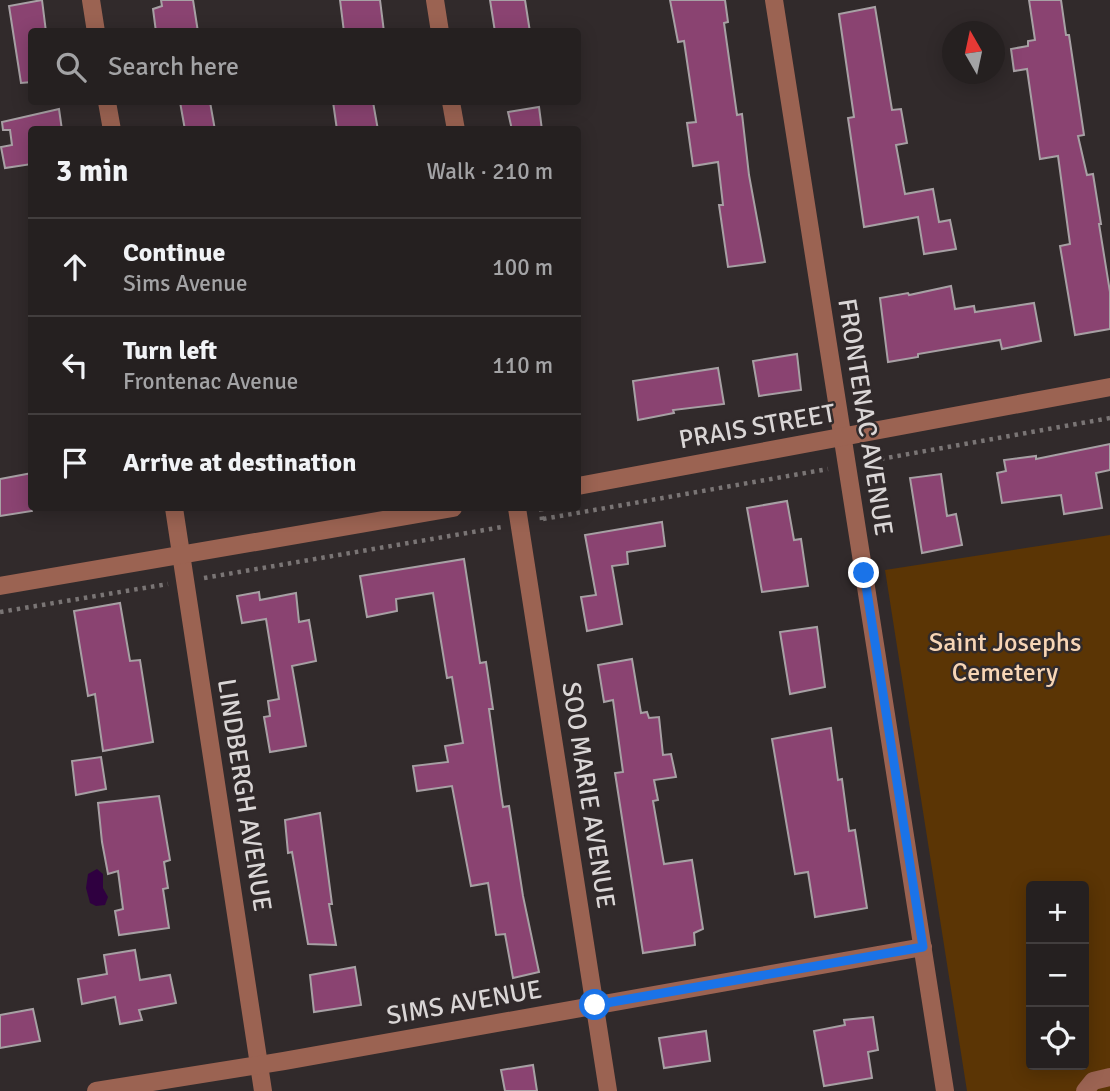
<!DOCTYPE html>
<html lang="en">
<head>
<meta charset="utf-8">
<style>
	body { margin:0; font-family:Signika,sans-serif; background:#2d2829; color:#f1f3f6 }
	.controls { position:absolute; right:21px; bottom:21px; display:grid; overflow:hidden; border-radius:7px; box-shadow:0 4px 18px #0003 }
	.controls button { width:63px; height:63px; display:grid; place-items:center; padding:0; border:0; border-bottom:2px solid #423e3e; background:#252020; color:#f1f3f6; font:35px sans-serif }
	.compass { position:absolute; left:942px; top:21px; width:63px; height:63px; border-radius:50%; background:#252020; box-shadow:0 4px 18px #0003; rotate:351deg }
	.stop { position:absolute; width:21px; height:21px; margin:-16px; border:5px solid #1a73e8; border-radius:50%; background:#fff }
	.stop.end { background:#1a73e8; border-color:#fff; box-shadow:0 2px 7px #0008 }
	.list { margin:0; padding:0; list-style:none }
	h2 { display:flex; justify-content:space-between; align-items:center; height:91px; margin:0; padding:0 28px; font-size:30px }
	h2 small { font-size:23px; font-weight:400; color:#a3a3a5 }
	.list li { display:grid; grid-template-columns:46px 1fr auto; gap:21px; align-items:center; box-sizing:border-box; height:98px; padding:0 28px; border-top:2px solid #423e3e }
	.list b { display:block; font-size:26px; white-space:nowrap }
	.list p { margin:0; font-size:23px; white-space:nowrap; color:#a3a3a5 }
	.list em { font-size:23px; font-style:normal; color:#a3a3a5 }
	.icon { flex:none; width:38px; height:38px; fill:none; stroke:currentColor; stroke-width:2; stroke-linecap:round; stroke-linejoin:round }
	.map { position:relative; flex:none; width:1110px; height:1091px; overflow:hidden }
	.search { position:absolute; background:#252020; box-shadow:0 4px 18px #0003; left:28px; top:28px; width:553px; height:77px; display:flex; align-items:center; gap:18px; box-sizing:border-box; padding:0 24px; border-radius:7px; color:#a3a3a5; font-size:26px }
	.panel { position:absolute; background:#252020; box-shadow:0 4px 18px #0003; left:28px; top:126px; width:553px; height:385px; border-radius:7px }
	.map>svg:first-child { display:block }
	.green { fill:#5b3505; fill-rule:evenodd }
	.water { fill:#2f0040 }
	.building { fill:#8a4371; stroke:#a7a0a4; stroke-width:2 }
	.lines { fill:none; stroke-linecap:round; stroke-linejoin:round }
	.path { stroke:#7a7575; stroke-width:4.5; stroke-dasharray:3.5 5; stroke-linecap:butt }
	.minor { stroke:#9b6352; stroke-width:18 }
	.route { stroke:#1a73e8; stroke-width:9 }
	.labels { text-anchor:middle; stroke-width:5; stroke-linejoin:round; paint-order:stroke }
	.street-label { font-size:26px; fill:#dad6d6; stroke:#312a2b }
	.park-label { font-size:26px; fill:#f7d5b5; stroke:#312a2b }
</style>
</head>
<body>
<div class="map">
<svg width="1110" height="1091" viewBox="0 0 1110 1091">
	<rect width="100%" height="100%" fill="#312a2b"/>
	<path class="green" d="M1110,535V1091H967L885,570ZM1031,886H1084V1065H1031Z"/>
	<polygon class="water" points="97,869 103,874 103,888 108,897 105,905 96,906 90,903 86,888 88,874"/>
	<g class="building">
		<polygon points="42,0 46,32 32,32 32,82 21,83 9,6"/>
		<polygon points="161,0 193,0 198,32 156,32 153,9 162,6"/>
		<polygon points="340,0 380,0 384,32 344,32"/>
		<polygon points="490,0 525,0 530,32 495,32"/>
		<polygon points="670,0 725,0 728,22 724,23 737,115 742,114 749,175 765,262 728,267 719,205 723,205 718,162 693,166 687,123 696,122 684,41 678,42"/>
		<polygon points="1029,0 1061,0 1066,35 1069,35 1084,135 1078,136 1087,175 1093,174 1101,224 1099,224 1110,292 1110,329 1075,335 1060,246 1070,244 1058,156 1040,159 1027,69 1014,71 1011,49 1028,46 1028,41 1035,40"/>
		<polygon points="875,7 892,110 901,109 907,143 896,145 905,194 933,189 939,222 950,220 956,249 924,254 918,217 864,227 848,118 854,117 839,14"/>
		<polygon points="180,102 210,102 215,130 185,130"/>
		<polygon points="333,102 373,102 378,130 337,130"/>
		<polygon points="539,107 542,130 512,130 508,112"/>
		<polygon points="59,109 62,130 32,130 32,164 5,168 1,147 12,145 10,130 3,130 2,122"/>
		<polygon points="951,286 955,309 974,306 975,312 1034,303 1041,341 1002,349 1000,340 918,354 918,357 888,362 880,298 908,293 909,295"/>
		<polygon points="797,354 801,390 759,396 753,361"/>
		<polygon points="718,368 724,404 673,410 674,413 638,420 633,381"/>
		<polygon points="1110,444 1110,470 1096,473 1102,508 1064,514 1061,495 1002,503 997,473 1006,471 1004,460 1036,456 1036,459"/>
		<polygon points="32,473 32,511 0,516 0,479"/>
		<polygon points="941,474 947,516 956,514 962,545 922,553 910,478"/>
		<polygon points="787,501 794,540 801,539 808,586 762,592 747,508"/>
		<polygon points="662,522 665,546 627,552 628,564 612,566 622,624 587,631 581,597 596,595 585,535"/>
		<polygon points="464,559 480,663 486,662 493,709 489,709 501,794 503,807 509,806 523,896 539,972 513,978 505,934 496,935 488,883 471,886 452,786 417,791 413,766 448,762 445,746 463,743 452,677 447,678 433,593 396,599 397,611 367,617 360,576"/>
		<polygon points="259,592 260,600 296,593 299,622 309,620 316,661 292,666 306,746 270,752 264,717 270,716 268,701 279,699 266,619 242,623 237,596"/>
		<polygon points="120,603 130,661 140,660 153,742 103,751 95,694 88,696 74,611"/>
		<polygon points="817,627 825,687 790,694 780,632"/>
		<polygon points="632,659 641,713 647,712 649,718 659,717 663,755 671,754 676,777 654,780 658,800 653,801 664,864 692,860 703,929 694,933 695,945 643,953 615,773 623,772 613,700 604,702 598,665"/>
		<polygon points="831,728 838,780 842,779 849,831 855,830 867,908 815,917 808,872 795,874 772,739"/>
		<polygon points="101,757 106,789 76,795 72,761"/>
		<polygon points="159,796 170,860 164,862 168,888 163,889 169,928 119,935 115,911 123,909 118,871 108,874 102,842 98,803"/>
		<polygon points="320,813 332,904 329,904 336,945 308,944 292,852 288,853 285,820"/>
		<polygon points="135,950 140,980 170,975 176,1003 139,1010 142,1020 120,1024 115,997 82,1004 78,979 107,974 104,955"/>
		<polygon points="355,967 361,1005 314,1012 310,975"/>
		<polygon points="33,1009 40,1041 0,1048 0,1015"/>
		<polygon points="873,1017 878,1050 868,1052 872,1078 824,1086 814,1031 845,1025 844,1020"/>
		<polygon points="706,1031 710,1061 664,1068 659,1038"/>
		<polygon points="533,1065 537,1091 505,1091 501,1070"/>
	</g>
	<g class="lines">
		<g class="path">
			<polyline points="864,462 1110,418"/>
			<polyline points="541,508 542,520"/>
			<polyline points="543,519 828,469"/>
			<polyline points="204,578 502,527"/>
			<polyline points="0,612 168,584"/>
		</g>
		<g class="minor">
			<polyline points="91,0 96,32"/>
			<polyline points="435,0 440,32"/>
			<polyline points="774,0 945,1091"/>
			<polyline points="107,102 112,130"/>
			<polyline points="451,102 456,130"/>
			<polyline points="578,486 1110,387"/>
			<polyline points="174,508 263,1091"/>
			<polyline points="517,508 608,1091"/>
			<polyline points="0,586 453,508"/>
			<polyline points="96,1091 284,1061 923,947"/>
			<polyline points="1085,1091 1093,1081 1110,1077"/>
		</g>
	</g>
	<g class="lines">
		<polyline class="route" points="595,1005 923,947 864,573"/>
	</g>
	<g class="labels">
		<g class="street-label">
			<text transform="translate(866 417) rotate(81)" y="9">FRONTENAC AVENUE</text>
			<text transform="translate(757 426) rotate(-10)" y="9">PRAIS STREET</text>
			<text transform="translate(245 795) rotate(81)" y="9">LINDBERGH AVENUE</text>
			<text transform="translate(589 795) rotate(81)" y="9">SOO MARIE AVENUE</text>
			<text transform="translate(464 1002) rotate(-10)" y="9">SIMS AVENUE</text>
		</g>
		<g class="park-label">
			<text x="1005" y="651">Saint Josephs<tspan x="1005" dy="30">Cemetery</tspan></text>
		</g>
	</g>
</svg>
<div class="controls">
<button>+</button>
<button>−</button>
<button><svg class="icon" aria-label="locate" viewBox="0 0 24 24"><circle cx="12" cy="12" r="6"/><path d="M12 2v4M12 18v4M2 12h4M18 12h4"/></svg></button>
</div>
<svg class="compass" viewBox="-18 -18 36 36"><path d="M0-13l5 13h-10z" fill="#e53935"/><path d="M0 13l5-13h-10z" fill="#a3a3a5"/></svg>
<div class="stop" style="left:595px;top:1005px"></div>
<div class="stop end" style="left:864px;top:573px"></div>
<div class="search"><svg class="icon" aria-label="search" viewBox="0 0 24 24"><circle cx="10" cy="10" r="6"/><path d="M15 15l6 6"/></svg>Search here</div>
<section class="panel">
<h2>3 min<small>Walk · 210 m</small></h2>
<ul class="list">
<li><svg class="icon" aria-label="ahead" viewBox="0 0 24 24"><path d="M12 20V5M6 11l6-6 6 6"/></svg><div><b>Continue</b><p>Sims Avenue</p></div><em>100 m</em></li>
<li><svg class="icon" aria-label="left" viewBox="0 0 24 24"><path d="M17 20v-9H6M10 6l-5 5 5 5"/></svg><div><b>Turn left</b><p>Frontenac Avenue</p></div><em>110 m</em></li>
<li><svg class="icon" aria-label="arrive" viewBox="0 0 24 24"><path d="M6 21V4h12l-3 4 3 4H6"/></svg><div><b>Arrive at destination</b></div></li>
</ul>
</section>
</div>
</body>
</html>
